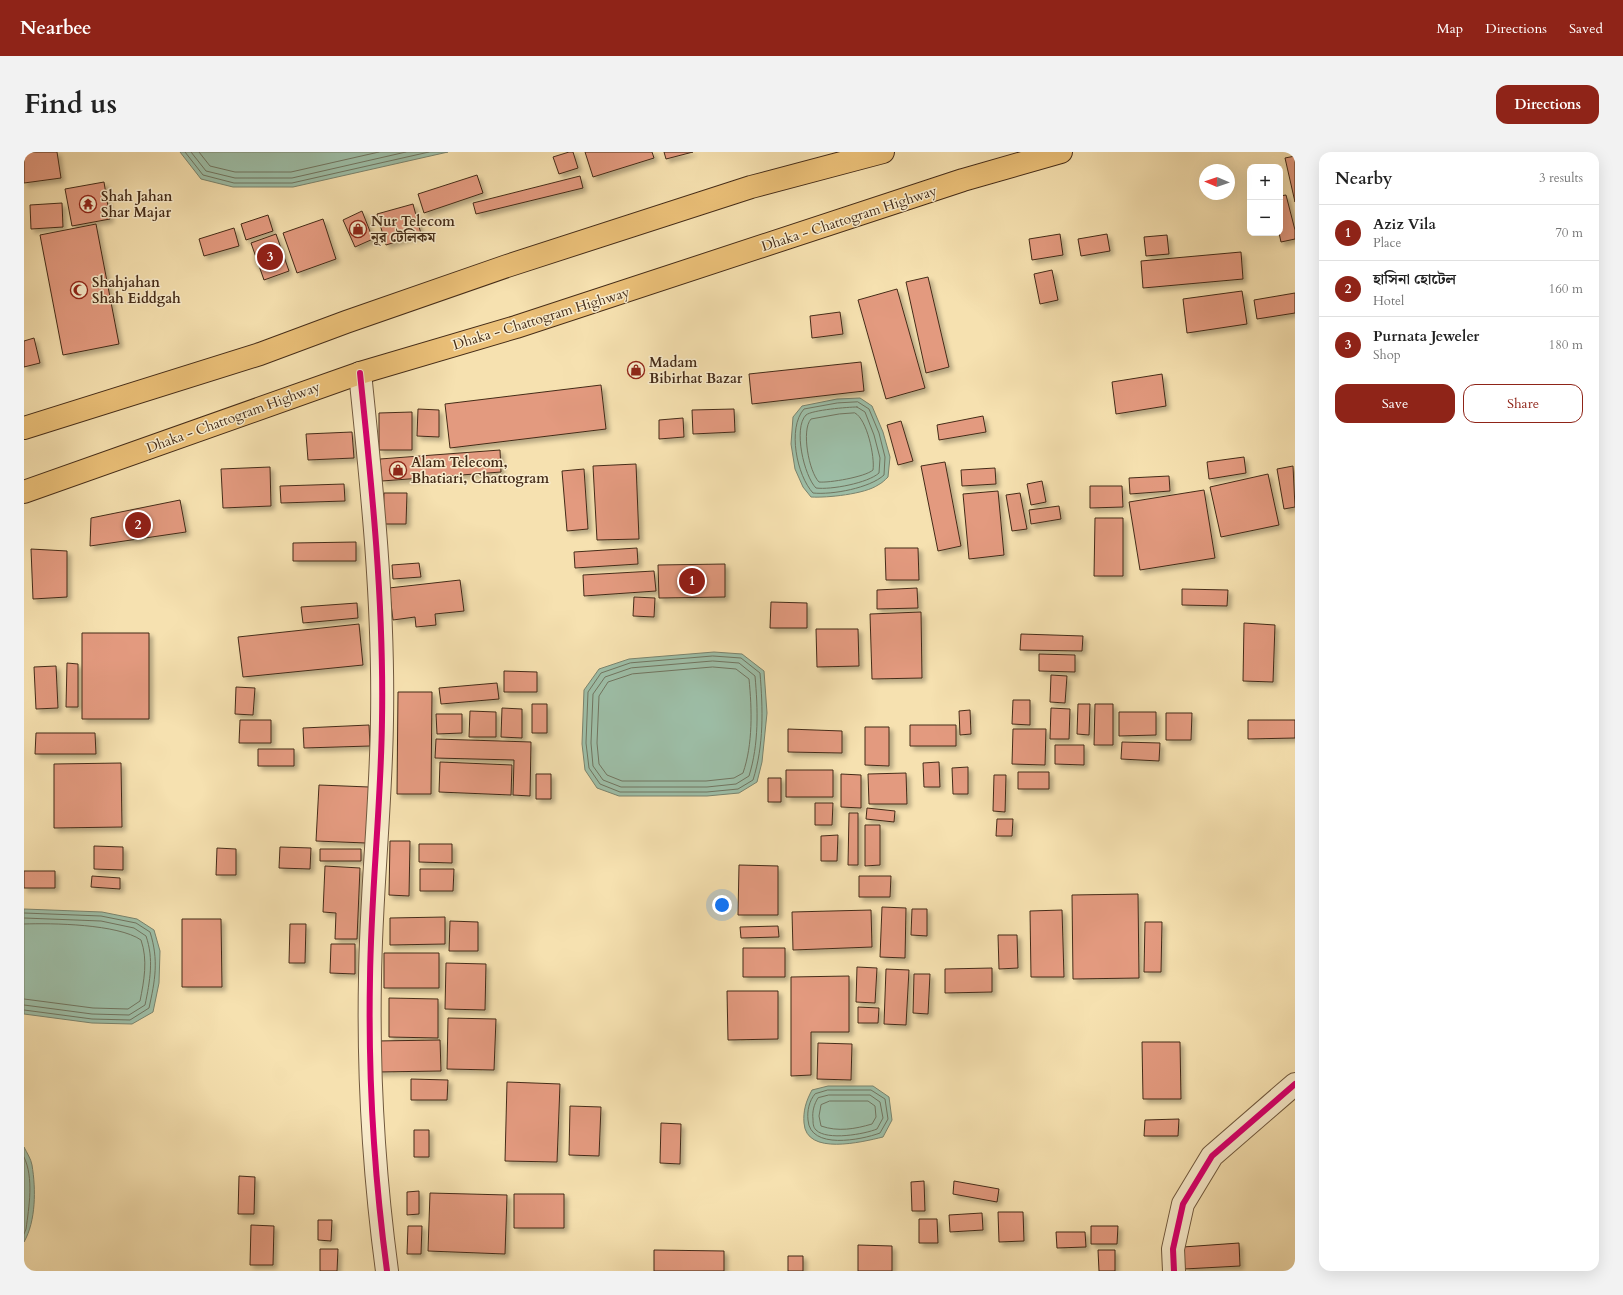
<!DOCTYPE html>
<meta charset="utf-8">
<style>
body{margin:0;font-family:Cardo,"Noto Serif Bengali",serif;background:#f2f2f2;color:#222}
.controls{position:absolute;right:12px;top:12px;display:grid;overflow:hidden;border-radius:8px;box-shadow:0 4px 16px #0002}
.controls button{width:36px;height:36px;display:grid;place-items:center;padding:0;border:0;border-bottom:1px solid #e0e0e0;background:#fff;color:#222;font:20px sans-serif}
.compass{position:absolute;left:1175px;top:12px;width:36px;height:36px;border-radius:50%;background:#fff;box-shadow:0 4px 16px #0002;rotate:272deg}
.you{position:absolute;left:698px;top:753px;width:14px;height:14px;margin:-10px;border:3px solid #fff;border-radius:50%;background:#1a73e8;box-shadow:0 0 0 6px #1a73e833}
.badge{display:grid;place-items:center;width:26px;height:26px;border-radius:50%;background:#8f2418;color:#fff;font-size:13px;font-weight:700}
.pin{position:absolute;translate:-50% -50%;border:2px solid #fff;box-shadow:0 1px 4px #0006}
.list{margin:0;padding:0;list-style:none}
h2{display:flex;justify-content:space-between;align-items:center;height:52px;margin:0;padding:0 16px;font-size:17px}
h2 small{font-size:13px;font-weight:400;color:#767676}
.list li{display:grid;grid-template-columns:26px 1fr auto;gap:12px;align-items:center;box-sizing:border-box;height:56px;padding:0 16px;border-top:1px solid #e0e0e0}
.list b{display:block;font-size:15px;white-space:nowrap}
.list p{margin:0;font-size:13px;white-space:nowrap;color:#767676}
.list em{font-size:13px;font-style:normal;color:#767676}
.actions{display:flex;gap:8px;padding:12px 16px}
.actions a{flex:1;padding:9px 0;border:1px solid #8f2418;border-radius:12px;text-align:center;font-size:14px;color:#8f2418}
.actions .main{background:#8f2418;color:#fff}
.map{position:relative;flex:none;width:1271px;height:1119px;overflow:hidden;border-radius:12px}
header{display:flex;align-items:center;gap:24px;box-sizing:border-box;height:56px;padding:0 20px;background:#8f2418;color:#fff}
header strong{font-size:19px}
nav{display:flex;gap:22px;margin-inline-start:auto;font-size:14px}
.intro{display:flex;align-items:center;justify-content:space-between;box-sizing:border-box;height:96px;padding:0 24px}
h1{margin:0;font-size:28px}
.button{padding:10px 18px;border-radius:12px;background:#8f2418;color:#fff;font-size:14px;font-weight:700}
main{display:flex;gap:24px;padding:0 24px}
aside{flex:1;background:#fff;border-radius:12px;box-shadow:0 4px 16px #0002}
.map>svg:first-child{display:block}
.water{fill:#9dbea7;stroke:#7a846e}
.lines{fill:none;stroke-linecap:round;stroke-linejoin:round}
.shore{stroke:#717560;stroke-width:1}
.building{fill:#e39a7f;stroke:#452c18;filter:url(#shadow)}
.street-casing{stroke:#71593e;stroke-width:24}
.highway-casing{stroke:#452c18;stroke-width:24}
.street{stroke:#f9eccc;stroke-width:22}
.highway{stroke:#ebc078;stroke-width:22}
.cycleway-casing{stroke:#f9eccc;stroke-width:8}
.cycleway{stroke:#d6006c;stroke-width:6}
.labels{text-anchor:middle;stroke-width:3;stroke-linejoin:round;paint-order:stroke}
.poi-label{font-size:14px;font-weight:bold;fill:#452c18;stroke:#f9eccc;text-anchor:start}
.street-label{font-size:14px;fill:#452c18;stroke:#f9eccc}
</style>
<header>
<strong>Nearbee</strong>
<nav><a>Map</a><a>Directions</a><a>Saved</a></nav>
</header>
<div class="intro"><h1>Find us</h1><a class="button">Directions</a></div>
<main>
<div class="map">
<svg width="1271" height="1119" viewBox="0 0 1271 1119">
<defs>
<filter id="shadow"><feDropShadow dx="3.5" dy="3.5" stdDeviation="2" flood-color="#0004"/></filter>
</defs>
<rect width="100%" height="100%" fill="#f6e1b0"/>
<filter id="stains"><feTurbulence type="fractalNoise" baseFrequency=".005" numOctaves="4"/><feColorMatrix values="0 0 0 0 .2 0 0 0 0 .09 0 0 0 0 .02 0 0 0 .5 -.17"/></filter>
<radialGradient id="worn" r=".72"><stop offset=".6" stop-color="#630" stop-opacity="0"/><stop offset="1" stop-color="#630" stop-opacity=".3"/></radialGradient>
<path class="water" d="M 156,0 L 424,0 L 269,35 L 209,35 L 177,27 Z
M 836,246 L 848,254 L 859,280 L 866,305 L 864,325 C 861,328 858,331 854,333 C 841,342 803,346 787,345 L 779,335 L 771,317 L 767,292 L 769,265 L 778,254 L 813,247 Z
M 690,500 L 718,502 L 740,519 L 743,561 L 738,610 L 733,630 L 715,641 L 683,644 L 595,644 L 573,636 L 561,618 L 558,592 L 560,538 L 575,517 L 605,507 Z
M 0,757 L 78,760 L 113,767 L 130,778 L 136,799 L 135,831 L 129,860 L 108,872 L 68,871 L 0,862 Z
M 804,934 L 849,934 L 865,945 L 868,968 L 859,985 C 838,990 782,1004 780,971 C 779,959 782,949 788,938 Z
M 0,995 C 3,1001 7,1007 8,1013 C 12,1037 12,1069 0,1090 Z"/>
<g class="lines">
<path class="shore" d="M 161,0 L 179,23 L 210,31 L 268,31 L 405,0
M 167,0 L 182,19 L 211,26 L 268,26 L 382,0
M 175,0 L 186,14 L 211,20 L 267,20 L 355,0
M 834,250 L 845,257 L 855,281 L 861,305 L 860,323 C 846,336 808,343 789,341 C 773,324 763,276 780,257 L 813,251 Z
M 833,255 L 841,260 L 850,283 L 856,306 L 855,321 C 844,331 807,338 792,336 C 780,324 769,276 782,263 C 788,258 824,255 833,255 Z
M 831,261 C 843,267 851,305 849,318 C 841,325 805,331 795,330 C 785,320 777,278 787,267 L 815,262 Z
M 689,504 L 717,506 L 736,521 C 739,557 740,593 729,628 L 714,637 L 683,640 L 596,640 L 576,632 L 565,616 L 562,591 L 564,540 L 577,521 L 606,511 Z
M 689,509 L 715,511 L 731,524 C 734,557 735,592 725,624 L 712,632 L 683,635 L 597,635 L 579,628 L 569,614 L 567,591 L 569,542 L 581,525 L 607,516 Z
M 689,515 L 712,517 L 725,527 C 728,557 729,592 719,621 L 710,626 L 682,629 L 598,629 L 583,623 L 575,612 L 573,591 L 575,544 L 584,530 L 608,522 Z
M 0,761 L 77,764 L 112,771 L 126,780 C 135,808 131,829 125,856 L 106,868 L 68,867 L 0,858
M 0,766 L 77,769 L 110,776 L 122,784 C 130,807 126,829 121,853 L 105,863 L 68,862 L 0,853
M 0,772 C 28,771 94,772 117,788 C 124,808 120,829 116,849 L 104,857 L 69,856 L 0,847
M 804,938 L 847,938 L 861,947 L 864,967 L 856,981 C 837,988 786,998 784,968 C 783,959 785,949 791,942 Z
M 805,943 L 846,943 L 856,950 L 859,966 L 853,977 C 841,982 803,989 792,978 C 789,975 789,971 789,967 C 788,960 790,952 794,946 Z
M 806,949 L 844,949 L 851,954 L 852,965 L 848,972 C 831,977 814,980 797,974 L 795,964 L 797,953 Z
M 0,1005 C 10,1026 5,1055 2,1077 L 0,1082"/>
</g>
<path class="building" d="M 0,0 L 33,0 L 37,26 L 0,31 Z
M 545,0 L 549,0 L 554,16 L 535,22 L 529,5 Z
M 561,0 L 628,0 L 630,6 L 569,25 Z
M 640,0 L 669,0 L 642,7 Z
M 1271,4 L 1271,50 L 1261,6 Z
M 453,23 L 459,41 L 400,61 L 394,42 Z
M 556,24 L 559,36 L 452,62 L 449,51 Z
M 80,30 L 86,67 L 48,74 L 41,37 Z
M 1262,43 L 1271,78 L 1271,87 L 1257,90 L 1255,81 L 1256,44 Z
M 38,51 L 39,75 L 7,77 L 6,53 Z
M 389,52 L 397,82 L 362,93 L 353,62 Z
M 338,59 L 349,87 L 331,95 L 319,68 Z
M 244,63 L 249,79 L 222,88 L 217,72 Z
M 299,67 L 312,107 L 273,121 L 259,81 Z
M 72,72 L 95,192 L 39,203 L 16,83 Z
M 210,76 L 215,94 L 180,104 L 175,87 Z
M 252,82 L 265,119 L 240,128 L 227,91 Z
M 1036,82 L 1039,103 L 1008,108 L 1005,87 Z
M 1083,82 L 1086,99 L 1057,104 L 1054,87 Z
M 1143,83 L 1145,102 L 1122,104 L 1120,85 Z
M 1217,100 L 1219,127 L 1119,136 L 1117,109 Z
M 1028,118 L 1034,148 L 1016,152 L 1010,122 Z
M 904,125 L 925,215 L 902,221 L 882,130 Z
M 873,137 L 901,236 L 862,247 L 834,148 Z
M 1218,139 L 1223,172 L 1163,181 L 1159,147 Z
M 1271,141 L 1271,161 L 1233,167 L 1230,148 Z
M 816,160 L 819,182 L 788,186 L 786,164 Z
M 10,186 L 16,211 L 0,215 L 0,189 Z
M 837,210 L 840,239 L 728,252 L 725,222 Z
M 1138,222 L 1142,254 L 1092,262 L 1088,230 Z
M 577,233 L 582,277 L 426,296 L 421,252 Z
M 394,257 L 415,258 L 415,285 L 393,284 Z
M 710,257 L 711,280 L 669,282 L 668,258 Z
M 388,260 L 388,298 L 355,298 L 355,261 Z
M 959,264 L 962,280 L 915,288 L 913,273 Z
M 659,266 L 660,285 L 635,287 L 635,268 Z
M 877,269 L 889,309 L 874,313 L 863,273 Z
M 328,280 L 330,306 L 284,308 L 282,282 Z
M 476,298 L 477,320 L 358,329 L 356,307 Z
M 1220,305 L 1222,321 L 1185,327 L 1183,310 Z
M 921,310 L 937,394 L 914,399 L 897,314 Z
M 612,312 L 615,387 L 573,388 L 569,314 Z
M 1269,314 L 1271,355 L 1260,357 L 1253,317 Z
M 246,315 L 247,354 L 199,356 L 197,317 Z
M 971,316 L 972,332 L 938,334 L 937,318 Z
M 560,317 L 564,377 L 543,379 L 538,319 Z
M 1244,322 L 1255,373 L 1197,385 L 1186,335 Z
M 1145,324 L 1146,339 L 1106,342 L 1105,326 Z
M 1018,329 L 1022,350 L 1007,353 L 1003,332 Z
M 320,332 L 321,349 L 257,351 L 256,334 Z
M 1066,334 L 1098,334 L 1099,355 L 1066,356 Z
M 1180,338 L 1191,406 L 1116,418 L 1105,350 Z
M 974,339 L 980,403 L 945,407 L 939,342 Z
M 360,341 L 383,341 L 382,372 L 359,372 Z
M 996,341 L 1003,377 L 988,379 L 982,343 Z
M 156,348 L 162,380 L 66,394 L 67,366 Z
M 1035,354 L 1037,367 L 1007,372 L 1005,358 Z
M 1071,366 L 1099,366 L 1099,424 L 1070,424 Z
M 332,390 L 332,409 L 269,409 L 269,391 Z
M 613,396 L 614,412 L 551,416 L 550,400 Z
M 861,396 L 894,396 L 895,428 L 862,428 Z
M 7,397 L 43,399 L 43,445 L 9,447 Z
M 395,411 L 397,425 L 369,427 L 368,413 Z
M 701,412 L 701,445 L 635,446 L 634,413 Z
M 630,419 L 632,439 L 560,444 L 559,423 Z
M 436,428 L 440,459 L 411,462 L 412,473 L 392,475 L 391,465 L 369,468 L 365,436 Z
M 893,436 L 894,456 L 853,457 L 853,438 Z
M 1158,437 L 1204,438 L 1203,454 L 1158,453 Z
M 610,445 L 631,446 L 630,465 L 609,464 Z
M 747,450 L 783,451 L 783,476 L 746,476 Z
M 333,451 L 334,466 L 279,471 L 277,455 Z
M 897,460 L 898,526 L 848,527 L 846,462 Z
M 1220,471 L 1251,473 L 1249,530 L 1219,529 Z
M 335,472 L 339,513 L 219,525 L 214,485 Z
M 792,477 L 834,477 L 835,514 L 793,515 Z
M 58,481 L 125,481 L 125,567 L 58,567 Z
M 997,482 L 1059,484 L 1058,499 L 996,498 Z
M 1015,502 L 1051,503 L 1051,520 L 1015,519 Z
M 43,511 L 54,512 L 54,555 L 42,555 Z
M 32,514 L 34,556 L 12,557 L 10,515 Z
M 480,519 L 513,520 L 513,540 L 480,540 Z
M 1027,523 L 1043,524 L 1041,551 L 1026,550 Z
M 473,531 L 475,547 L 417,552 L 415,536 Z
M 212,535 L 231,536 L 229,563 L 211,562 Z
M 374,540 L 408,540 L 407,642 L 373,642 Z
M 989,548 L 1006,548 L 1006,573 L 988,572 Z
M 508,552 L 523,552 L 523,581 L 508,581 Z
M 1054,552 L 1066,552 L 1065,583 L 1053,582 Z
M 1071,552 L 1089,552 L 1089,593 L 1070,593 Z
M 478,556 L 498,557 L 498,586 L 477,585 Z
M 1027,556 L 1046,557 L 1045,587 L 1026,587 Z
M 946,558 L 947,582 L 936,583 L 935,559 Z
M 446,559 L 472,560 L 472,585 L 445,585 Z
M 1095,560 L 1132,560 L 1132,583 L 1095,584 Z
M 1142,561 L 1168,561 L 1167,588 L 1142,588 Z
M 412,562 L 438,562 L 438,581 L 413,582 Z
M 216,568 L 247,568 L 247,591 L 215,591 Z
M 1224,568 L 1271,568 L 1271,586 L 1224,587 Z
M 345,573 L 346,594 L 280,596 L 279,576 Z
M 886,573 L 932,573 L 932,594 L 886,594 Z
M 841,575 L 865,575 L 865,614 L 841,613 Z
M 764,577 L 818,579 L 818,601 L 764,600 Z
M 989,577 L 1022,577 L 1021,613 L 988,612 Z
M 12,581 L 71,581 L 72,602 L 11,602 Z
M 412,587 L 507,590 L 506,644 L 489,643 L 490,608 L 411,606 Z
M 1098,590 L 1136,591 L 1135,609 L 1097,607 Z
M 1031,593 L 1060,593 L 1060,613 L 1031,612 Z
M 234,597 L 270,597 L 270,614 L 234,614 Z
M 416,610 L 488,613 L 487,643 L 415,640 Z
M 915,610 L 916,635 L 900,635 L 899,611 Z
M 97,611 L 98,675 L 30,676 L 30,612 Z
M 944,615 L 944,642 L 929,642 L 928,616 Z
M 762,618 L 809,618 L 809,645 L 762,645 Z
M 994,620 L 1025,620 L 1025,637 L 994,637 Z
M 882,621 L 883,652 L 845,652 L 844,622 Z
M 512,622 L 527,622 L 527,647 L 512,647 Z
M 817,622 L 837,623 L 837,656 L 817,655 Z
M 970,623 L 982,623 L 981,660 L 969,659 Z
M 744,626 L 757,626 L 757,650 L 744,650 Z
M 295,633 L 345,635 L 342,691 L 292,689 Z
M 791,651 L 809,651 L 808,673 L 791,673 Z
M 843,656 L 871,659 L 870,670 L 842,667 Z
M 825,661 L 834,661 L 834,713 L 824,713 Z
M 973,667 L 989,667 L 988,684 L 972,684 Z
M 841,673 L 856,673 L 856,713 L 841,714 Z
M 814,683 L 813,709 L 797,709 L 797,684 Z
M 366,689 L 386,689 L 385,744 L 365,743 Z
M 395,692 L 428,692 L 428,711 L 395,710 Z
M 70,694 L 99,695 L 99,718 L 70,717 Z
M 256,695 L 287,696 L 286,717 L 255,716 Z
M 193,696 L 212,697 L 212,723 L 192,723 Z
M 296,697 L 337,697 L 337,709 L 296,709 Z
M 715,713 L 754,714 L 754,763 L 714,763 Z
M 301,714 L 336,716 L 333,787 L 311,787 L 312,761 L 299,760 Z
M 396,717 L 430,717 L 429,739 L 396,739 Z
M 0,719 L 31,719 L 31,736 L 0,736 Z
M 68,724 L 96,726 L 96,737 L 67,735 Z
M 835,724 L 867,724 L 866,745 L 835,745 Z
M 1114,742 L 1115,826 L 1049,827 L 1048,743 Z
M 858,755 L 882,756 L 881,806 L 856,805 Z
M 888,757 L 903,757 L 903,784 L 887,783 Z
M 847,758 L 848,795 L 769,798 L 768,760 Z
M 1038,758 L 1040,825 L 1007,825 L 1006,759 Z
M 421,765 L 421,792 L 366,793 L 366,766 Z
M 158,767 L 197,767 L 198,835 L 158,835 Z
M 426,769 L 454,770 L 454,799 L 425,799 Z
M 1121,770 L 1138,770 L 1137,820 L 1120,820 Z
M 266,772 L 282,772 L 281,811 L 265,811 Z
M 754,774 L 755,785 L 717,786 L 716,775 Z
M 974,783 L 993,783 L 994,816 L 975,817 Z
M 307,792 L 331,792 L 331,822 L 306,821 Z
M 719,796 L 761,796 L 761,825 L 719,825 Z
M 360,801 L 415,801 L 415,836 L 360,836 Z
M 422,811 L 462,812 L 461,858 L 421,857 Z
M 833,815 L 853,816 L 851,851 L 832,850 Z
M 968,816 L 968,840 L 921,841 L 921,817 Z
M 862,817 L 885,818 L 882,873 L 860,872 Z
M 890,822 L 906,822 L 904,862 L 889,861 Z
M 825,824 L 825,880 L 787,880 L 787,923 L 767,924 L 767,825 Z
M 703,839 L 754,839 L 754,887 L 704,888 Z
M 365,846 L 414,847 L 414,886 L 365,885 Z
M 834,855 L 855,856 L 854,871 L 834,871 Z
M 424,866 L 472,867 L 470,918 L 423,917 Z
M 416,888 L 417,919 L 353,920 L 352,889 Z
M 1118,890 L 1156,890 L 1157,947 L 1119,947 Z
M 794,891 L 828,892 L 827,928 L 793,927 Z
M 387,927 L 424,928 L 423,948 L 387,948 Z
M 483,930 L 536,932 L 533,1010 L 481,1009 Z
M 546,954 L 577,955 L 575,1004 L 545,1003 Z
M 1155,967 L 1154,984 L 1120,984 L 1121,968 Z
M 637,971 L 657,972 L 656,1012 L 636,1011 Z
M 390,978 L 405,978 L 405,1005 L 390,1005 Z
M 215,1024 L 231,1025 L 230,1062 L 214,1062 Z
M 900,1029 L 901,1059 L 888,1059 L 887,1030 Z
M 930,1029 L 975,1037 L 973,1050 L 929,1042 Z
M 395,1039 L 395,1062 L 383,1063 L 383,1040 Z
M 406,1041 L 483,1043 L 481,1102 L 404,1099 Z
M 490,1042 L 540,1042 L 540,1076 L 490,1076 Z
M 974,1060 L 999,1060 L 1000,1089 L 975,1090 Z
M 958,1061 L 959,1078 L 926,1080 L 925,1063 Z
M 895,1067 L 913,1067 L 914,1091 L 895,1091 Z
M 294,1068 L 308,1068 L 307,1089 L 294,1088 Z
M 227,1073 L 250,1074 L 249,1113 L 226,1113 Z
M 384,1074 L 398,1074 L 397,1102 L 383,1102 Z
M 1067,1074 L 1094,1074 L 1093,1092 L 1067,1092 Z
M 1032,1080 L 1061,1080 L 1062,1095 L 1033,1096 Z
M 1215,1091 L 1216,1114 L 1160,1117 L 1159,1095 Z
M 834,1093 L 868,1094 L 868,1119 L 834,1119 Z
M 296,1097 L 314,1097 L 313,1119 L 296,1119 Z
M 630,1098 L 700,1099 L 700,1119 L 630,1119 Z
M 1074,1098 L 1091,1098 L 1091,1119 L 1075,1119 Z
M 764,1104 L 779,1104 L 779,1119 L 764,1119 Z"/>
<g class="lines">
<g class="street-casing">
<path id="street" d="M 336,221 C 348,336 360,452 358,568 C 357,654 347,740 346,826 C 344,924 350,1022 363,1119
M 1150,1119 L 1149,1097 L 1159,1052 L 1188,1004 L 1271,932"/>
</g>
<g class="highway-casing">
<path id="highway" d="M 0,276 L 236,202 L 322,170 L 483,114 L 727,35 L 859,0
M 0,340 L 336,221 L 492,175 L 939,28 L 1037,0"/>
</g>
<use href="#street" class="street"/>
<use href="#highway" class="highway"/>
<g class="cycleway-casing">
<path id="cycleway" d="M 336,221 C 348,336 360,452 358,568 C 357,654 347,740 346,826 C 344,924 350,1022 363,1119
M 1150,1119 L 1149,1097 L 1159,1052 L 1188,1004 L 1271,932"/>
</g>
<use href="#cycleway" class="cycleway"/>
</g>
<defs>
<g id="temple-ring" transform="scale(0.9)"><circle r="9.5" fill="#f9eccc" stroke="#8f2418" stroke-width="1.5"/><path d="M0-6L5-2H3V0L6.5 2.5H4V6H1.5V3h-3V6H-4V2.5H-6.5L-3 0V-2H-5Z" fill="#8f2418"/></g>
<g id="shop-ring" transform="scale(0.9)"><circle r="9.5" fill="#f9eccc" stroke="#8f2418" stroke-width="1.5"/><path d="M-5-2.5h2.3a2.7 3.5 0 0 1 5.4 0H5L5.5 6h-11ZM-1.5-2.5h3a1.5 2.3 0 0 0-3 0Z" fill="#8f2418"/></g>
<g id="mosque-ring" transform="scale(0.9)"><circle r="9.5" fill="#f9eccc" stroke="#8f2418" stroke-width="1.5"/><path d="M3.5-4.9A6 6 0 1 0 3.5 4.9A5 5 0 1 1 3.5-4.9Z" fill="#8f2418"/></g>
</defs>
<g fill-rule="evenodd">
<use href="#temple-ring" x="64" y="52"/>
<use href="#shop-ring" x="334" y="77"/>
<use href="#mosque-ring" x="55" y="138"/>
<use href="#shop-ring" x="612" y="218"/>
<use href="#shop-ring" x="374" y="318"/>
</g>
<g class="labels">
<g class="poi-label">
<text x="77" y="49">Shah Jahan<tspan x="77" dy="16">Shar Majar</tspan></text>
<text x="347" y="74">Nur Telecom<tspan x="347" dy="16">নূর টেলিকম</tspan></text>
<text x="68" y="135">Shahjahan<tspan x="68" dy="16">Shah Eiddgah</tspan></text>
<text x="625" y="215">Madam<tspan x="625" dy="16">Bibirhat Bazar</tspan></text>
<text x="387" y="315">Alam Telecom,<tspan x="387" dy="16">Bhatiari, Chattogram</tspan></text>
</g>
<g class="street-label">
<text transform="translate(825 66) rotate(-18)" y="5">Dhaka - Chattogram Highway</text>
<text transform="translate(517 166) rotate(-17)" y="5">Dhaka - Chattogram Highway</text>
<text transform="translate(209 265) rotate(-20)" y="5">Dhaka - Chattogram Highway</text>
</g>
</g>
<rect width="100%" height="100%" filter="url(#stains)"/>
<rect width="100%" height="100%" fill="url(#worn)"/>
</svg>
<div class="controls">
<button>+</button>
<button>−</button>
</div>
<svg class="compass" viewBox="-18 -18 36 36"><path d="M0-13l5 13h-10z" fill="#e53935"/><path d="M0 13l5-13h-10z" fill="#767676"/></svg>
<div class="you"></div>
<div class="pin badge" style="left:668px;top:429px">1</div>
<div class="pin badge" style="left:114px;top:373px">2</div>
<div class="pin badge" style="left:246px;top:105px">3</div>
</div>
<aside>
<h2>Nearby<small>3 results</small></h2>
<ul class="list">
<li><span class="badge">1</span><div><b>Aziz Vila</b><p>Place</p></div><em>70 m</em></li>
<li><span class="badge">2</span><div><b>হাসিনা হোটেল</b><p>Hotel</p></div><em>160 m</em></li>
<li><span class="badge">3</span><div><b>Purnata Jeweler</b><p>Shop</p></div><em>180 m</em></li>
</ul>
<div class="actions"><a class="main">Save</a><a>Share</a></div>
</aside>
</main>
